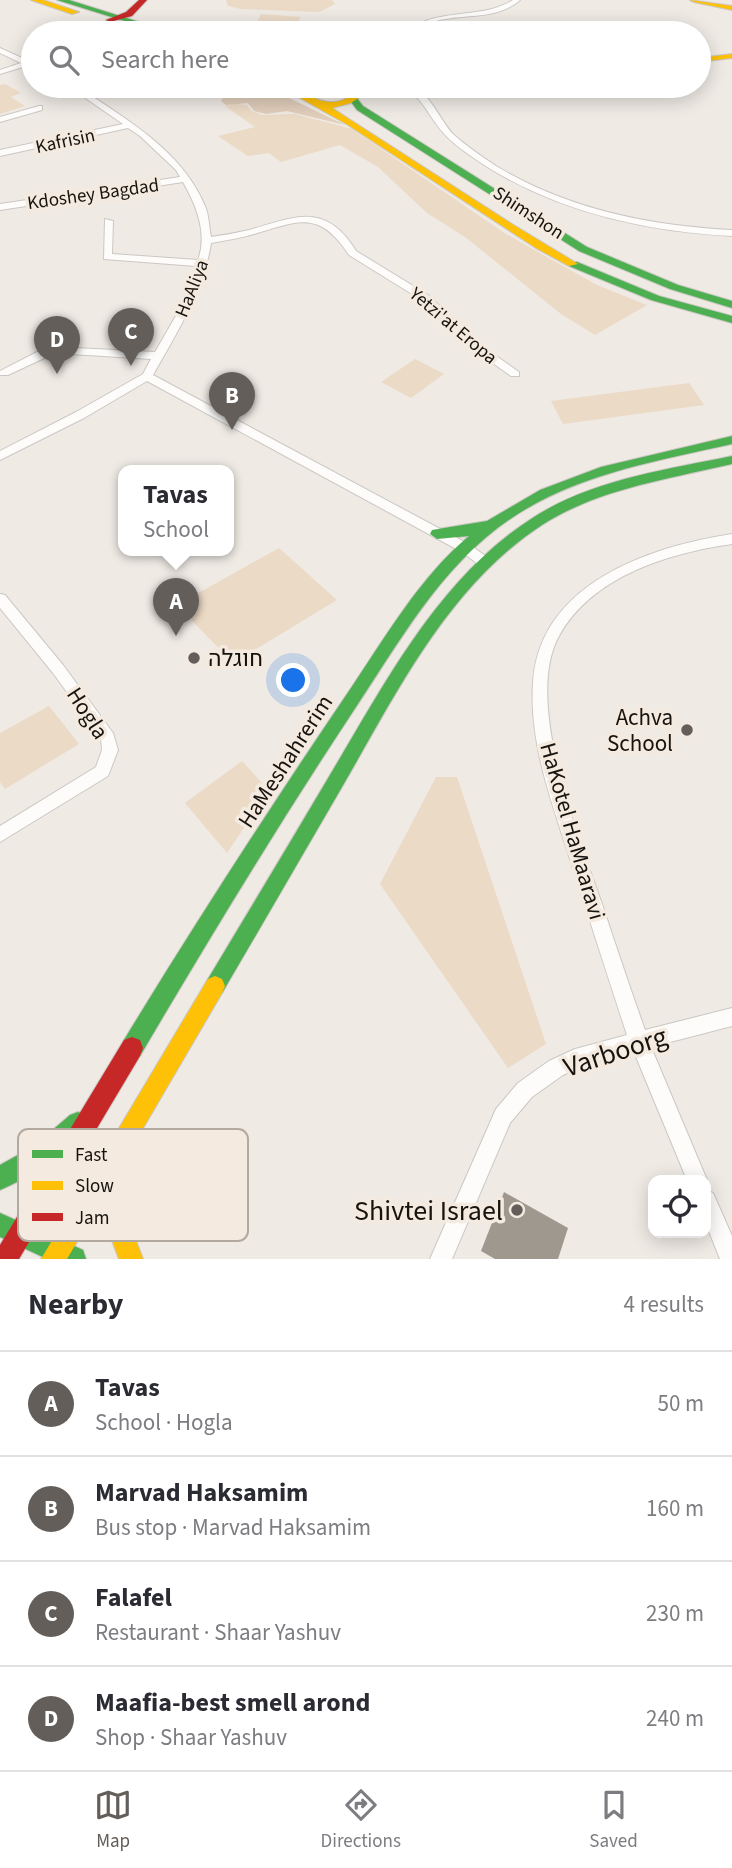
<!DOCTYPE html>
<meta charset="utf-8">
<style>
body{margin:0;font-family:"Source Sans 3",Heebo,sans-serif;background:#f7f7f7;color:#2b2b33}
.controls{position:absolute;right:21px;bottom:21px;display:grid;overflow:hidden;border-radius:14px;box-shadow:0 4px 18px #0003}
.controls button{width:63px;height:63px;display:grid;place-items:center;padding:0;border:0;border-bottom:2px solid #e1e1e2;background:#fff;color:#2b2b33;font:35px sans-serif}
.you{position:absolute;left:294px;top:681px;width:24px;height:24px;margin:-18px;border:5px solid #fff;border-radius:50%;background:#1a73e8;box-shadow:0 0 0 10px #1a73e833}
.badge{display:grid;place-items:center;width:46px;height:46px;border-radius:50%;background:#635e5a;color:#fff;font-size:23px;font-weight:700}
.pin{position:absolute;translate:-50% -58px;filter:drop-shadow(0 2px 4px #0008)}
.pin::after{content:'';position:absolute;top:37px;width:24px;height:21px;background:inherit;clip-path:polygon(0 0,100% 0,50% 100%)}
.popup{position:absolute;left:118px;top:465px;width:116px;height:91px;box-sizing:border-box;display:grid;place-content:center;border-radius:14px;background:#fff;filter:drop-shadow(0 2px 5px #0005);font-size:23px;white-space:nowrap;color:#7c7c81}
.popup b{font-size:26px;color:#2b2b33}
.popup::after{content:'';position:absolute;left:50%;top:100%;margin-left:-14px;border:14px solid transparent;border-top-color:#fff}
.list{margin:0;padding:0;list-style:none}
h2{display:flex;justify-content:space-between;align-items:center;height:91px;margin:0;padding:0 28px;font-size:30px}
h2 small{font-size:23px;font-weight:400;color:#7c7c81}
.list li{display:grid;grid-template-columns:46px 1fr auto;gap:21px;align-items:center;box-sizing:border-box;height:105px;padding:0 28px;border-top:2px solid #e1e1e2}
.list b{display:block;font-size:26px;white-space:nowrap}
.list p{margin:0;font-size:23px;white-space:nowrap;color:#7c7c81}
.list em{font-size:23px;font-style:normal;color:#7c7c81}
.icon{flex:none;width:38px;height:38px;fill:none;stroke:currentColor;stroke-width:2;stroke-linecap:round;stroke-linejoin:round}
.map{position:relative;flex:none;width:732px;height:1259px;overflow:hidden}
.search{position:absolute;background:#fff;box-shadow:0 4px 18px #0003;left:21px;right:21px;top:21px;height:77px;display:flex;align-items:center;gap:18px;box-sizing:border-box;padding:0 24px;border-radius:38px;color:#7c7c81;font-size:26px}
.sheet{height:511px;background:#fff}
nav{display:flex;justify-content:space-around;align-items:center;box-sizing:border-box;height:98px;border-top:2px solid #e1e1e2;background:#fff;font-size:19px;color:#7c7c81}
nav a{display:grid;justify-items:center;gap:4px}
nav .on{color:#635e5a}
.map>svg:first-child{display:block}
.green{fill:#ebdac6}
.forest{fill:#e1cebb}
.building{fill:#9e988f}
.lines{fill:none;stroke-linecap:round;stroke-linejoin:round}
.street-casing{stroke:#cbc7c3;stroke-width:2}
.fast-casing{stroke:#cbc7c3;stroke-width:2}
.slow-casing{stroke:#cbc7c3;stroke-width:2}
.jam-casing{stroke:#cbc7c3;stroke-width:2}
.street{fill:#fdfcfb;fill-rule:evenodd}
.fast{fill:#4caf50;fill-rule:evenodd}
.slow{fill:#ffc107;fill-rule:evenodd}
.jam{fill:#c62828;fill-rule:evenodd}
.poi-dot{fill:#635e5a;stroke:#f4eadf;stroke-width:2.5}
.labels{text-anchor:middle;stroke-width:7;stroke-linejoin:round;paint-order:stroke}
.far-street-label{font-size:19px;fill:#17130f;stroke:#f4eadf}
.poi-label{font-size:23px;fill:#17130f;stroke:#f4eadf;text-anchor:start}
.street-label{font-size:23px;fill:#17130f;stroke:#f4eadf}
.near-street-label{font-size:28px;fill:#17130f;stroke:#f4eadf}
.near-poi-label{font-size:28px;fill:#17130f;stroke:#f4eadf;text-anchor:end}
.key{fill:#f4eadf;stroke:#b2aaa1;stroke-width:2}
.key-label{font-size:19px;fill:#17130f}
</style>
<div class="map">
<svg width="732" height="1259" viewBox="0 0 732 1259">
<rect width="100%" height="100%" fill="#efeae4"/>
<path class="green" d="M 226,0 L 332,0 L 335,4 L 319,12 L 241,9 L 228,6 Z
M 261,14 L 301,17 L 292,30 C 267,35 242,36 219,25 L 255,27 Z
M 5,84 L 21,93 L 11,97 L 25,106 L 0,114 L 0,85 Z
M 235,104 L 247,105 L 251,111 L 262,115 L 295,114 L 352,129 L 506,234 L 597,285 L 647,305 L 595,335 L 561,314 L 465,237 L 427,213 L 378,167 L 340,145 L 281,162 L 269,153 L 248,156 L 218,136 L 255,127 L 225,106 Z
M 415,359 L 444,374 L 411,398 L 381,382 Z
M 689,383 L 704,405 L 563,424 L 551,401 Z
M 279,548 L 337,600 L 233,663 L 177,605 Z
M 49,706 L 79,744 L 5,789 L 0,782 L 0,733 Z
M 242,761 L 262,783 L 260,804 L 227,853 L 185,803 Z
M 436,777 L 457,777 L 546,1044 L 508,1068 L 380,884 Z"/>
<path class="forest" d="M 230,86 L 264,86 L 345,125 L 287,111 L 266,114 L 254,111 L 248,103 L 226,105 L 221,101 Z"/>
<path class="building" d="M 504,1192 L 568,1228 L 558,1259 L 495,1259 L 481,1251 Z"/>
<g class="lines">
<g class="street-casing">
<path id="street" d="M 513,0 L 520,0 C 496,21 465,13 436,21 C 425,24 417,34 406,33 C 436,6 480,21 513,0 Z
M 0,48 L 33,63 L 33,68 L 26,66 L 0,74 L 0,70 L 21,63 L 0,53 Z
M 68,86 L 77,86 C 125,119 181,149 205,206 C 209,215 209,227 211,237 C 224,235 237,233 249,230 C 295,217 325,201 356,251 L 428,295 L 485,348 L 519,372 L 519,376 L 511,376 L 477,352 L 420,299 L 349,255 C 319,209 298,221 254,234 C 241,238 226,240 211,243 C 204,290 175,336 153,375 L 470,545 L 491,560 L 493,563 L 491,566 L 481,566 L 460,551 L 147,381 L 84,418 L 0,460 L 0,451 L 76,412 L 143,374 L 151,359 L 55,353 L 8,375 L 0,375 L 0,371 L 43,349 L 55,347 L 155,352 L 177,314 L 196,266 L 104,259 L 105,219 L 113,221 L 112,254 L 198,260 C 208,233 196,205 183,182 L 0,210 L 0,204 L 180,177 L 176,170 L 140,136 L 128,128 L 0,156 L 0,150 L 123,124 Z
M 406,86 C 428,86 439,120 453,134 C 466,146 481,156 496,166 C 567,209 650,226 732,230 L 732,236 C 637,231 541,208 464,151 C 454,144 444,135 437,125 C 427,112 421,97 406,89 Z
M 39,106 L 42,106 L 42,110 L 0,122 L 0,117 Z
M 732,534 L 732,544 C 669,553 592,576 559,636 C 523,701 579,838 602,904 C 616,946 630,988 645,1030 L 732,1008 L 732,1026 L 651,1047 L 707,1180 L 706,1184 L 706,1180 L 687,1180 L 634,1052 L 584,1065 L 563,1075 L 532,1097 L 510,1123 L 452,1259 L 430,1259 L 496,1109 L 518,1083 L 549,1061 L 575,1049 L 627,1035 C 607,975 588,914 568,853 C 551,800 529,741 533,683 C 539,584 648,547 732,534 Z
M 0,594 L 5,595 L 63,665 L 113,733 L 118,750 L 108,776 L 0,842 L 0,826 L 96,767 L 102,750 L 101,739 L 53,673 L 0,608 Z
M 706,1190 L 713,1193 L 732,1236 L 732,1259 L 720,1259 L 706,1224 Z"/>
</g>
<g class="fast-casing">
<path id="fast" d="M 57,0 L 69,0 L 174,33 L 163,33 Z
M 399,86 L 436,86 C 428,91 407,91 399,86 Z
M 350,97 L 356,97 L 363,106 L 587,247 L 678,285 L 732,301 L 732,308 L 670,289 L 579,251 L 357,110 L 349,99 Z
M 569,262 L 577,262 L 659,296 L 732,316 L 732,323 L 651,300 L 569,266 Z
M 732,436 L 732,444 C 661,460 584,473 521,512 C 444,559 401,640 352,713 C 278,825 208,940 140,1056 L 132,1059 L 124,1056 L 121,1048 L 124,1040 C 196,922 271,806 349,691 C 385,638 419,578 469,536 L 437,539 L 430,534 L 432,530 L 487,521 L 540,490 L 601,467 Z
M 732,456 L 732,464 C 668,479 598,489 542,525 C 448,586 396,694 342,787 C 302,856 262,925 222,993 L 215,996 L 208,993 L 205,986 L 208,979 C 249,911 290,843 330,775 C 385,683 439,578 531,519 C 590,480 664,470 732,456 Z
M 78,1112 L 86,1115 L 89,1123 C 78,1149 26,1179 0,1190 L 0,1165 L 34,1146 L 70,1115 Z
M 0,1213 L 83,1250 L 86,1259 L 47,1259 L 0,1237 Z"/>
</g>
<g class="slow-casing">
<path id="slow" d="M 31,0 L 43,0 L 79,12 L 72,14 Z
M 690,0 L 732,6 L 732,10 L 694,2 Z
M 732,54 L 732,58 L 699,62 L 699,58 Z
M 279,86 C 298,85 312,102 331,102 C 349,103 357,86 377,86 L 351,103 L 332,108 L 512,224 L 578,264 L 569,266 L 536,248 L 348,125 Z
M 215,976 L 222,979 L 225,986 L 222,993 L 125,1159 L 125,1212 L 143,1259 L 119,1259 L 101,1212 L 102,1199 L 67,1259 L 41,1259 L 208,979 Z"/>
</g>
<g class="jam-casing">
<path id="jam" d="M 139,0 L 147,0 L 132,16 L 110,22 L 106,20 L 126,12 Z
M 132,1037 L 140,1040 L 143,1048 L 140,1056 L 19,1259 L 0,1259 L 0,1245 L 124,1040 Z"/>
</g>
<use href="#street" class="street"/>
<use href="#fast" class="fast"/>
<use href="#slow" class="slow"/>
<use href="#jam" class="jam"/>
</g>
<g class="poi-dot">
<circle cx="194" cy="658" r="7"/>
<circle cx="687" cy="730" r="7"/>
<circle cx="517" cy="1210" r="7"/>
</g>
<g class="labels">
<g class="far-street-label">
<text transform="translate(65 140) rotate(-12)" y="7">Kafrisin</text>
<text transform="translate(93 193) rotate(-8)" y="7">Kdoshey Bagdad</text>
<text transform="translate(529 212) rotate(33)" y="7">Shimshon</text>
<text transform="translate(191 288) rotate(-68)" y="7">HaAliya</text>
<text transform="translate(454 325) rotate(40)" y="7">Yetzi'at Eropa</text>
</g>
<g class="poi-label">
<text x="208" y="666">חוגלה</text>
<text x="673" y="725" text-anchor="end">Achva<tspan x="673" dy="26">School</tspan></text>
</g>
<g class="street-label">
<text transform="translate(88 713) rotate(57)" y="8">Hogla</text>
<text transform="translate(285 761) rotate(-57)" y="8">HaMeshahrerim</text>
<text transform="translate(573 831) rotate(74)" y="8">HaKotel HaMaaravi</text>
</g>
<g class="near-street-label">
<text transform="translate(615 1051) rotate(-18)" y="10">Varboorg</text>
</g>
<g class="near-poi-label">
<text x="503" y="1220">Shivtei Israel</text>
</g>
</g>
<rect x="18" y="1129" width="230" height="112" rx="10" class="key"/>
<rect x="32" y="1150" width="31" height="8" fill="#4caf50"/>
<rect x="32" y="1181" width="31" height="9" fill="#ffc107"/>
<rect x="32" y="1213" width="31" height="8" fill="#c62828"/>
<g class="key-label">
<text x="75" y="1161">Fast</text>
<text x="75" y="1192">Slow</text>
<text x="75" y="1224">Jam</text>
</g>
</svg>
<div class="controls">
<button><svg class="icon" aria-label="locate" viewBox="0 0 24 24"><circle cx="12" cy="12" r="6"/><path d="M12 2v4M12 18v4M2 12h4M18 12h4"/></svg></button>
</div>
<div class="you"></div>
<div class="pin badge" style="left:176px;top:636px">A</div>
<div class="popup"><b>Tavas</b>School</div>
<div class="pin badge" style="left:232px;top:430px">B</div>
<div class="pin badge" style="left:131px;top:366px">C</div>
<div class="pin badge" style="left:57px;top:374px">D</div>
<div class="search"><svg class="icon" aria-label="search" viewBox="0 0 24 24"><circle cx="10" cy="10" r="6"/><path d="M15 15l6 6"/></svg>Search here</div>
</div>
<section class="sheet">
<h2>Nearby<small>4 results</small></h2>
<ul class="list">
<li><span class="badge">A</span><div><b>Tavas</b><p>School · Hogla</p></div><em>50 m</em></li>
<li><span class="badge">B</span><div><b>Marvad Haksamim</b><p>Bus stop · Marvad Haksamim</p></div><em>160 m</em></li>
<li><span class="badge">C</span><div><b>Falafel</b><p>Restaurant · Shaar Yashuv</p></div><em>230 m</em></li>
<li><span class="badge">D</span><div><b>Maafia-best smell arond</b><p>Shop · Shaar Yashuv</p></div><em>240 m</em></li>
</ul>
</section>
<nav>
<a class="on"><svg class="icon" aria-label="map" viewBox="0 0 24 24"><path d="M3 6l6-2 6 2 6-2v14l-6 2-6-2-6 2zM9 4v14M15 6v14"/></svg>Map</a>
<a><svg class="icon" aria-label="directions" viewBox="0 0 24 24"><path d="M12 3l9 9-9 9-9-9zM9 14v-3h6M13 9l2 2-2 2"/></svg>Directions</a>
<a><svg class="icon" aria-label="saved" viewBox="0 0 24 24"><path d="M7 4h10v16l-5-4-5 4z"/></svg>Saved</a>
</nav>
